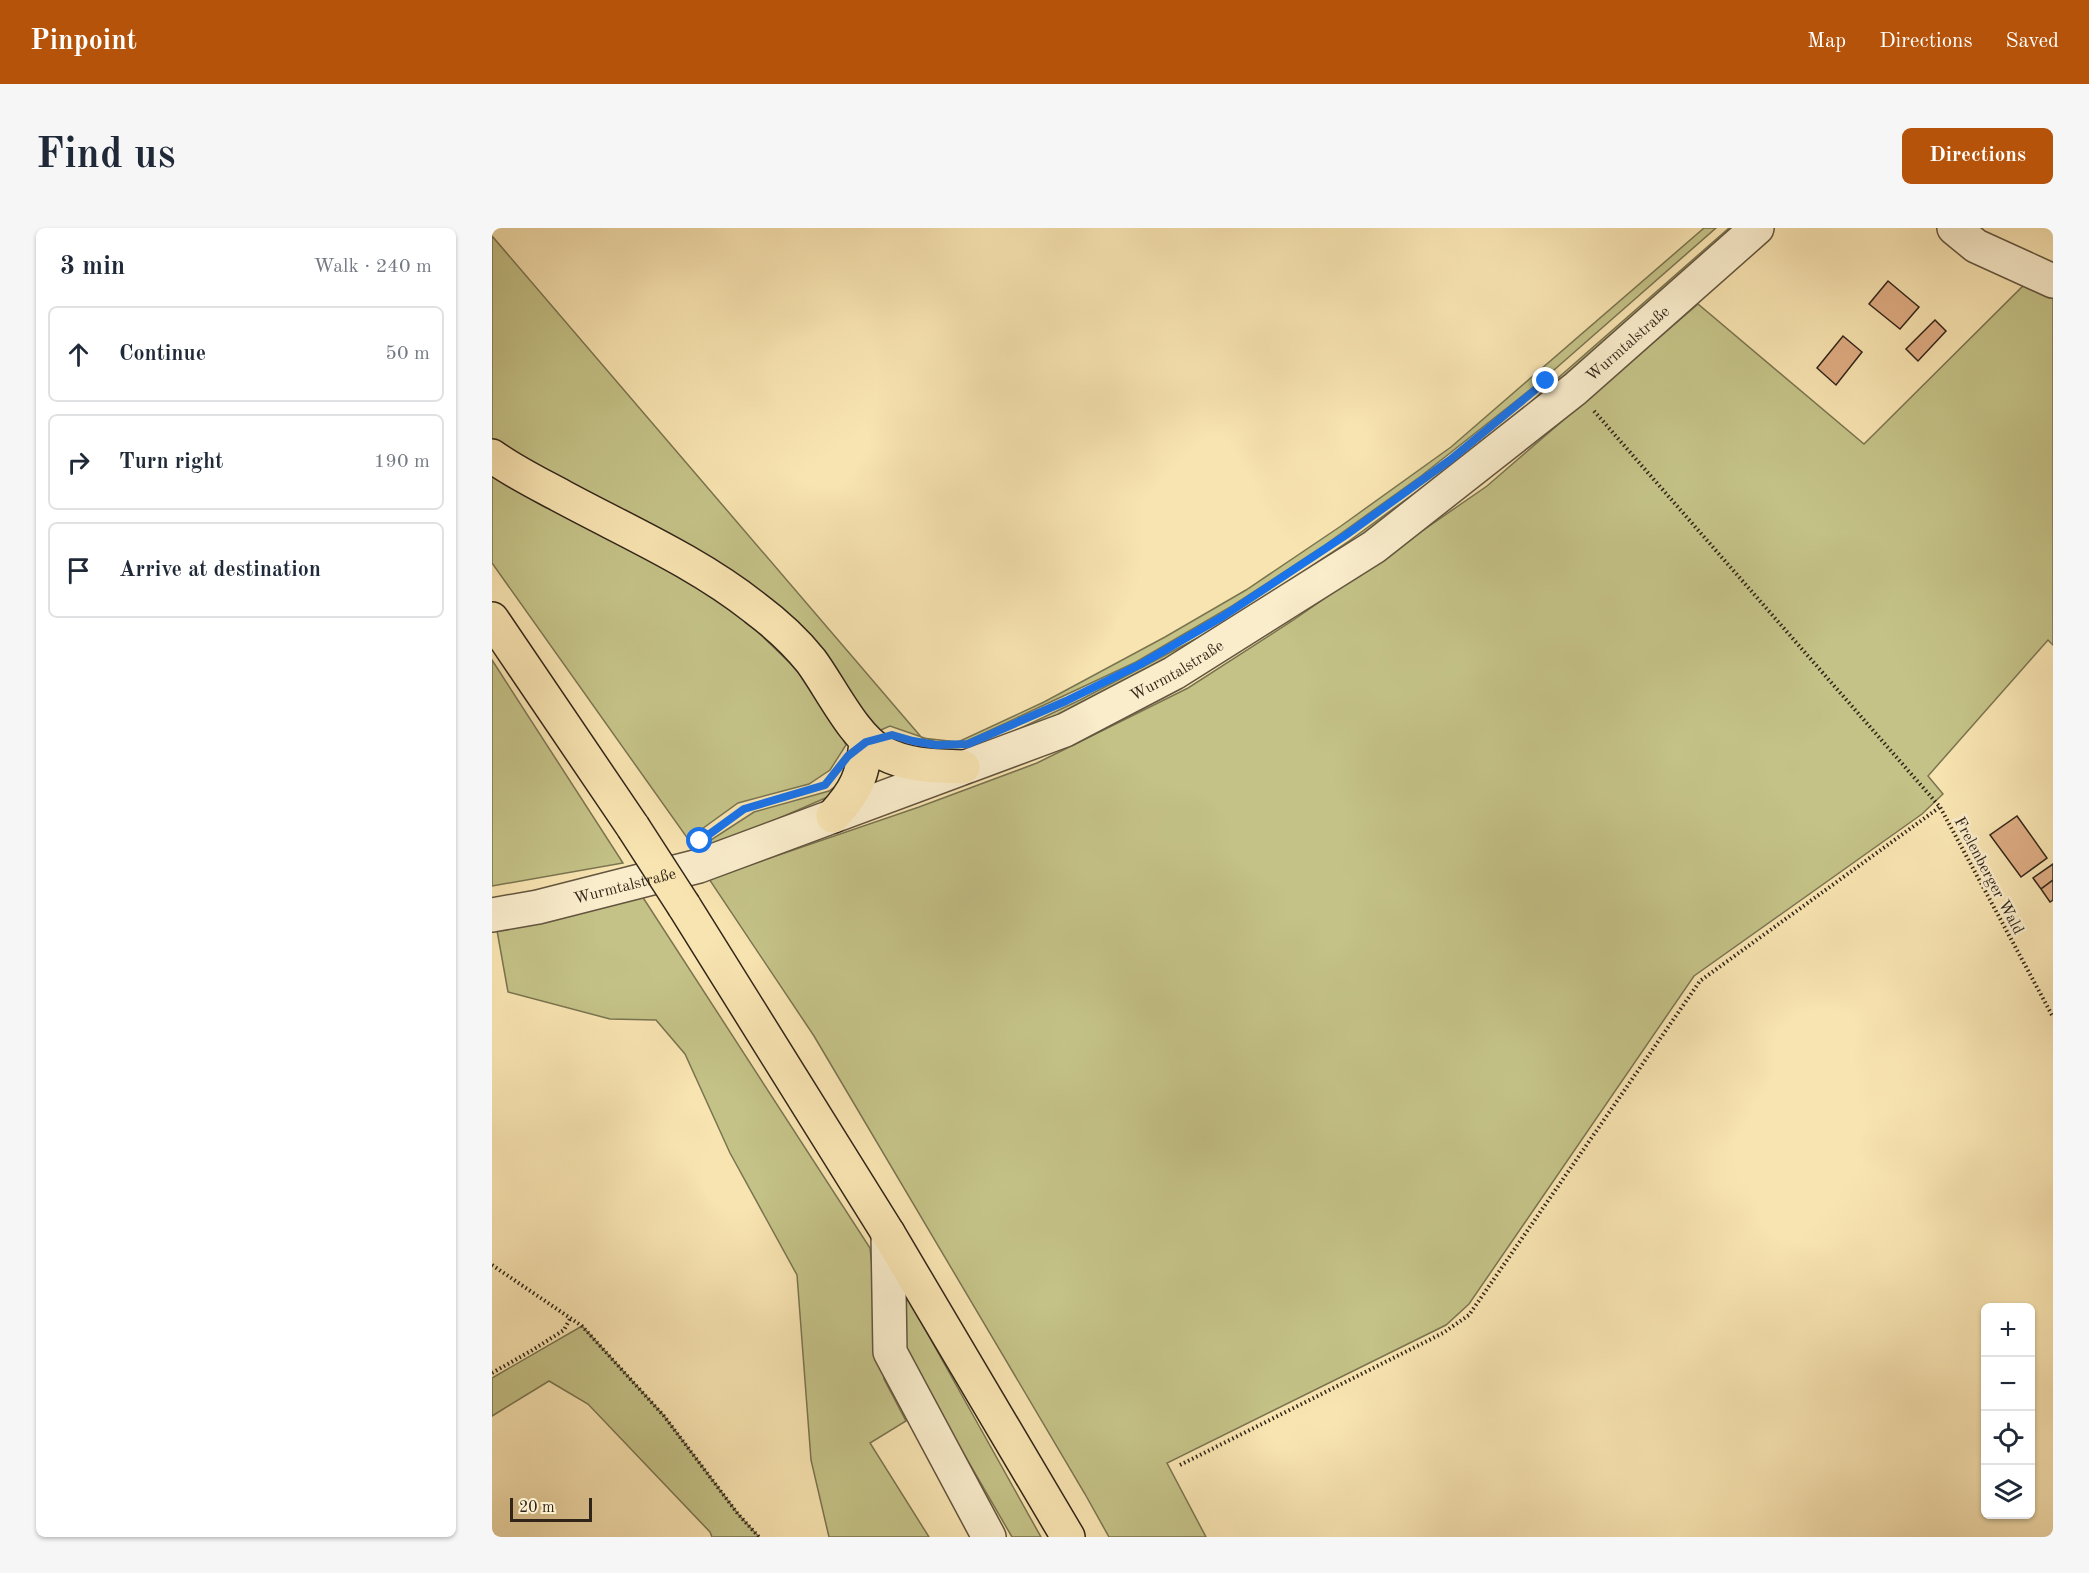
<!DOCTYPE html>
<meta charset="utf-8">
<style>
body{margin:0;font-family:"Old Standard TT",serif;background:#f6f6f7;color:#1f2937}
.controls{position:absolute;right:18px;bottom:18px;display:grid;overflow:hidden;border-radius:9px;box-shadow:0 2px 4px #0004}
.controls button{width:54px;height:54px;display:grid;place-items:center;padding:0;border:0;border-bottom:2px solid #e0e1e3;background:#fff;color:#1f2937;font:30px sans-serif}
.scale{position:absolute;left:18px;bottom:15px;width:82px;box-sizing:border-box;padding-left:6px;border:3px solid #312519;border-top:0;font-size:16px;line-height:21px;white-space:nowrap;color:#312519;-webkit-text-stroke:4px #faedcc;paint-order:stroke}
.stop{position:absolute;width:18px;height:18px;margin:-14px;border:4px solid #1a73e8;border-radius:50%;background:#fff}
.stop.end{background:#1a73e8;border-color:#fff;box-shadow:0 2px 6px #0008}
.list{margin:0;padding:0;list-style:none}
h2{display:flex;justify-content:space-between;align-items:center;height:78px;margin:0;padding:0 24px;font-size:26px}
h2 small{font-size:20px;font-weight:400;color:#747a83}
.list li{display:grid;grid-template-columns:39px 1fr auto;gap:18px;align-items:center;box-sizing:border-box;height:96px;margin:0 12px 12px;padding:0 12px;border:2px solid #e0e1e3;border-radius:9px}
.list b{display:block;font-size:22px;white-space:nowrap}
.list em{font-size:20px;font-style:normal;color:#747a83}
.icon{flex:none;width:33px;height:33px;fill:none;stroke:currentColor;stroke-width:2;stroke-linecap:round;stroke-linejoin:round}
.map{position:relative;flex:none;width:1561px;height:1309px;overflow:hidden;border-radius:9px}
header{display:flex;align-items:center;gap:36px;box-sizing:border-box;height:84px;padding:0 30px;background:#b45309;color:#fff}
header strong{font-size:28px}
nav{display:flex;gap:33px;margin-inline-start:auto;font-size:21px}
.intro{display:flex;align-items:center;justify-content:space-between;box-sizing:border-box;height:144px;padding:0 36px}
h1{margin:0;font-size:42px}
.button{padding:15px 27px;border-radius:9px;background:#b45309;color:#fff;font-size:21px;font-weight:700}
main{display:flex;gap:36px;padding:0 36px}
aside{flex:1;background:#fff;border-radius:9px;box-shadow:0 2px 4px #0004}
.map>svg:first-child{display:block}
.green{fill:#c4c287;stroke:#7a7450;stroke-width:1.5}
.building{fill:#dfac83;stroke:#312519;stroke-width:1.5}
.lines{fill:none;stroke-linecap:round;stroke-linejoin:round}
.minor-casing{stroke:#63553f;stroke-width:36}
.highway-casing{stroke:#312519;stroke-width:36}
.path{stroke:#312519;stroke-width:4;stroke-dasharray:1.5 3;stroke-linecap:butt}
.minor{stroke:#faedcc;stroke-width:33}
.highway{stroke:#f8e4b1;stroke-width:33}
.highway-bridge-casing{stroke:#312519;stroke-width:36;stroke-linecap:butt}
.highway-bridge{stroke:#f8e4b1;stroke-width:33}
.route{stroke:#1a73e8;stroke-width:8}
.labels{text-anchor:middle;stroke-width:5;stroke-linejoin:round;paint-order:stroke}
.street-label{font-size:16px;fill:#312519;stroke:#faedcc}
</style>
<header>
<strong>Pinpoint</strong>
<nav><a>Map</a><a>Directions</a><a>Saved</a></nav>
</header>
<div class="intro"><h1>Find us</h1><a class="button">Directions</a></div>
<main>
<aside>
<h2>3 min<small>Walk · 240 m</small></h2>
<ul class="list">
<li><svg class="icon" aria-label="ahead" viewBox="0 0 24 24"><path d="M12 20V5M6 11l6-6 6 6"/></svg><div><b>Continue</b></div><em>50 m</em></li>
<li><svg class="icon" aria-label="right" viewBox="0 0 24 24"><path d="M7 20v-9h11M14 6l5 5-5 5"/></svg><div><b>Turn right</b></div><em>190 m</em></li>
<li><svg class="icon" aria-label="arrive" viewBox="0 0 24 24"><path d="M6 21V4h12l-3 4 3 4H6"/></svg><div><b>Arrive at destination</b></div></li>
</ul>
</aside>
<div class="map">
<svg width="1561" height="1309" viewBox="0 0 1561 1309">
<rect width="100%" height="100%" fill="#f8e4b1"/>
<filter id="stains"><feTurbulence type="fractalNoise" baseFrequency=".00333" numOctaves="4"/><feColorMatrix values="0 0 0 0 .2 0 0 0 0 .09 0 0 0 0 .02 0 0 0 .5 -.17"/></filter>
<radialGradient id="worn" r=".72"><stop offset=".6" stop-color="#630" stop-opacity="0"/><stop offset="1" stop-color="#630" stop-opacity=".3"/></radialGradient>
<path class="green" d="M 1212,0 L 1224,0 L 1054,149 L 929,248 L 830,319 L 740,378 L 644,434 L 473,514 L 444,514 L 398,498 L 384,504 L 347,449 L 96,266 L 0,211 L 0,8 L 430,510 L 466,514 L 552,474 L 673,409 L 754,362 L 849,298 L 959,219 Z
M 1237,0 L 1245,0 L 1047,174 L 935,263 L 787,370 L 547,500 L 449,531 L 423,521 L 464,526 L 493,517 L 588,472 L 734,395 L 857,313 L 931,259 L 1034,178 Z
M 1536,53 L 1561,63 L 1561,417 L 1556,412 L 1436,548 L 1451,566 L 1430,586 L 1202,748 L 977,1076 L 954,1097 L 675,1235 L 714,1309 L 617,1309 L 593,1266 L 322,808 L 217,651 L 427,579 L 545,535 L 696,460 L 800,393 L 995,258 L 1206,76 L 1372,216 Z
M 0,244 L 191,348 L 232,376 L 265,403 L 298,435 L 329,469 L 354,517 L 338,542 L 317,556 L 246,575 L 196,611 L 0,335 Z
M 0,432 L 131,635 L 0,658 Z
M 353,540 L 345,565 L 205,626 L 205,621 L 262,584 L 337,563 L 345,557 Z
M 150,668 L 378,1020 L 392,1151 L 414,1193 L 378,1215 L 437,1309 L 337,1309 L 319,1232 L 305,1047 L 238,925 L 193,826 L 164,792 L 118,791 L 16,764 L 4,697 Z
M 410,1067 L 415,1069 L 549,1309 L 520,1309 L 414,1126 Z
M 90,1098 L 172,1188 L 246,1286 L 267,1309 L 220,1309 L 218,1304 L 96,1176 L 57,1153 L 0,1188 L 0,1150 Z"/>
<path class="building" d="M 1396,53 L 1427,79 L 1408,101 L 1377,76 Z
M 1443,92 L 1454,103 L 1426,133 L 1414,121 Z
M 1351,108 L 1370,124 L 1344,157 L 1325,140 Z
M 1525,588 L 1555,630 L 1529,649 L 1498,607 Z
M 1561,636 L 1561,652 L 1549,661 L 1541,650 Z
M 1561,652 L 1561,672 L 1558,674 L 1549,661 Z"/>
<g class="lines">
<g class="minor-casing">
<g id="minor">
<path d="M 1462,0 L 1484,18 L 1561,53"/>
<path id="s1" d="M 0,687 L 46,679 L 207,638 L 573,502 L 682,445 L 882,319 L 1083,161 L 1265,0"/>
<path d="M 396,1005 L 398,1124 L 497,1309"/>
</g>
</g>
<g class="highway-casing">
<path id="highway" d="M 0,228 C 22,244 47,256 71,269 C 136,304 205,334 263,380 C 283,395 303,413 319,433 C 339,460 362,510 391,525 C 415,538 444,538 471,539
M 0,391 L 141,599
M 341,588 C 364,563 371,548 374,514
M 192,678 L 396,1005 L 576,1309"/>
</g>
<path class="path" d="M 1102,183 L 1448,579 L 1561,789
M 237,593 L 252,581 L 321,560
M 0,1037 L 90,1098 L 172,1188 L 246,1286 L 267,1309
M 0,1145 L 39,1123 L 72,1102 L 79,1089
M 688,1237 L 951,1105 L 977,1087 L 1208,753 L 1448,579"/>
<use href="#minor" class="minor"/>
<use href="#highway" class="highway"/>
<g class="highway-bridge-casing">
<path id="highway-bridge" d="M 141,599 L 192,678"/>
</g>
<use href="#highway-bridge" class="highway-bridge"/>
</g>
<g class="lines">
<path class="route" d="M 208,613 L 252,581 L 333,557 L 356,528 L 374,514 L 400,507 L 421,513 L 444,517 L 476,516 L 574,473 L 649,436 L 730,389 L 854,307 L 958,232 L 1054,153"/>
</g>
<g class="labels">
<g class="street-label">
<text dy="6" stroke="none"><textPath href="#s1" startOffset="1288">Wurmtalstraße</textPath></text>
<text dy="6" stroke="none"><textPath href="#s1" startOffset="730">Wurmtalstraße</textPath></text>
<text transform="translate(1498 647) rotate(62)" y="6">Frelenberger Wald</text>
<text dy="6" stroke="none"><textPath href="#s1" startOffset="136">Wurmtalstraße</textPath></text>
</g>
</g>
<rect width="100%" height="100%" filter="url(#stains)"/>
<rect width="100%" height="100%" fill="url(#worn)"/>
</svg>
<div class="controls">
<button>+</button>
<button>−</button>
<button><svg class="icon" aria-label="locate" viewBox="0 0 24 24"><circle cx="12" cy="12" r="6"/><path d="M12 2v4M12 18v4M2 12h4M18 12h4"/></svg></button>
<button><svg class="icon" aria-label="layers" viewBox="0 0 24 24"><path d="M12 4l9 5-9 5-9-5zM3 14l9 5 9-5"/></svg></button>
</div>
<div class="scale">20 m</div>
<div class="stop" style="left:208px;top:613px"></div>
<div class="stop end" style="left:1054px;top:153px"></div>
</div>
</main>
